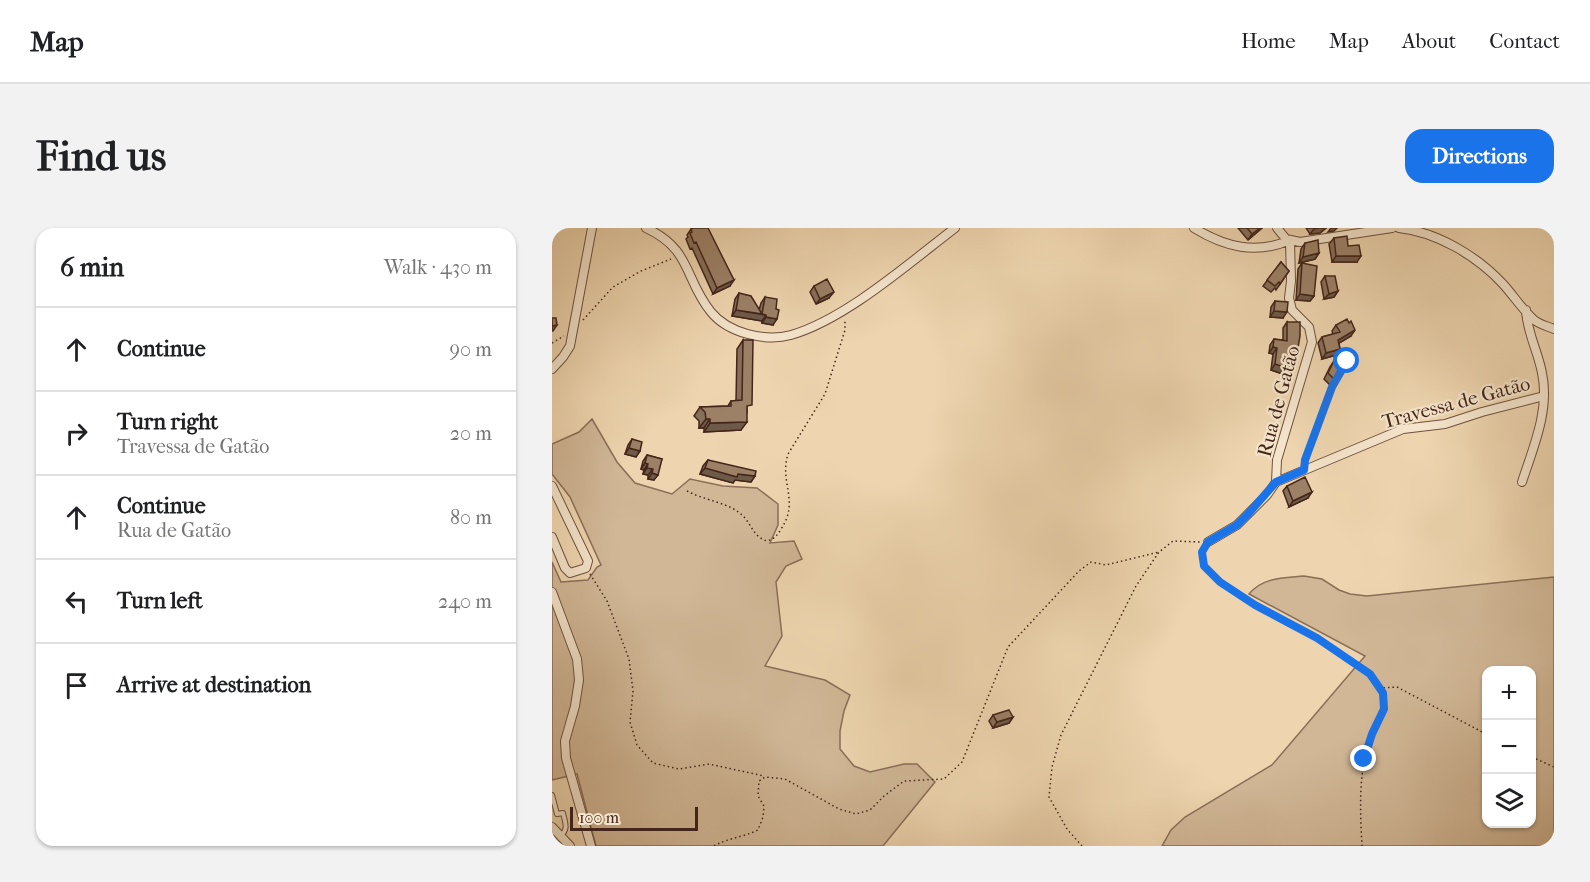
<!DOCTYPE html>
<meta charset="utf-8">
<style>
body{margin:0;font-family:"IM FELL French Canon",serif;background:#f2f2f2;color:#202124}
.controls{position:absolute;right:18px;bottom:18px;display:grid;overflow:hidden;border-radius:12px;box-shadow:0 2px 4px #0004}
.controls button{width:54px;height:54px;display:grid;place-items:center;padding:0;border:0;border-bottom:2px solid #e0e0e0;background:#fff;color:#202124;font:30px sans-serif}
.scale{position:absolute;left:18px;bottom:15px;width:128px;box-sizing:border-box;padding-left:6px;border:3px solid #442519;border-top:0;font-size:16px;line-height:21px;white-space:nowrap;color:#442519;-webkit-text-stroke:4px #f4e4cb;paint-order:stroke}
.stop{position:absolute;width:18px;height:18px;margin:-14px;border:4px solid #1a73e8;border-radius:50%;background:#fff}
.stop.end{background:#1a73e8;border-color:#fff;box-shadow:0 2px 6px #0008}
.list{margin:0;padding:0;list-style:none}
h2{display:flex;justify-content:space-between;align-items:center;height:78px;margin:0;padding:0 24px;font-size:26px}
h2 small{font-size:20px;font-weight:400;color:#757577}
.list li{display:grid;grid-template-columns:39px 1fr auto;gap:18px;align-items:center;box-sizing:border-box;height:84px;padding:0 24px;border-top:2px solid #e0e0e0}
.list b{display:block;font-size:22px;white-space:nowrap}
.list p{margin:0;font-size:20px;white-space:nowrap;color:#757577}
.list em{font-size:20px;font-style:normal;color:#757577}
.icon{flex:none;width:33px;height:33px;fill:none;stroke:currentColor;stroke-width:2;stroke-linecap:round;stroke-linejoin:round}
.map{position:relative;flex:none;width:1002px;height:618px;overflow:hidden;border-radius:18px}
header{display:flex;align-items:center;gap:36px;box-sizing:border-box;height:84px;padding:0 30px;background:#fff;border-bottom:2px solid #e0e0e0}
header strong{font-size:28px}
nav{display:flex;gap:33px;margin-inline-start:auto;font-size:21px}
.intro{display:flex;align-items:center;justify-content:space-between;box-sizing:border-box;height:144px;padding:0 36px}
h1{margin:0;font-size:42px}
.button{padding:15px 27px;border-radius:18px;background:#1a73e8;color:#fff;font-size:21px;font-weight:700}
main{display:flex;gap:36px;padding:0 36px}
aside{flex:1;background:#fff;border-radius:18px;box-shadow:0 2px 4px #0004}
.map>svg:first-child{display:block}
.green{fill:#d1b796;stroke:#8a6e58;stroke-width:1.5;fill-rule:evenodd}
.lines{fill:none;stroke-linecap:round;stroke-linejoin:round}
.lane-casing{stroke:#6e513e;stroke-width:6}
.street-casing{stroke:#6e513e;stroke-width:10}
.path{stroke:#442519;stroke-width:1.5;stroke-dasharray:1.5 3;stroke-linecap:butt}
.lane{stroke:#f4e4cb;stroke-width:4}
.street{stroke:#f4e4cb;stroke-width:8}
.wall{fill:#866f59;stroke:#442519;stroke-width:1.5}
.shaded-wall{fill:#6d5a48;stroke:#442519;stroke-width:1.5}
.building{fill:#9c8167;stroke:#442519;stroke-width:1.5}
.route{stroke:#1a73e8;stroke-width:8}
.labels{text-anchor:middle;stroke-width:4.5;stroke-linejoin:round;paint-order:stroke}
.street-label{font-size:20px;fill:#442519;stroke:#f4e4cb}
</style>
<header>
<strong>Map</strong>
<nav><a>Home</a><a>Map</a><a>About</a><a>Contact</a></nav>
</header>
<div class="intro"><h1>Find us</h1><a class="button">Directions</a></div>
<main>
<aside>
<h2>6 min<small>Walk · 430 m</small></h2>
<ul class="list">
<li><svg class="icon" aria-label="ahead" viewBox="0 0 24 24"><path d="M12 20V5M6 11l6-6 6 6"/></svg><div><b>Continue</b></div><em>90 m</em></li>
<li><svg class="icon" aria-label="right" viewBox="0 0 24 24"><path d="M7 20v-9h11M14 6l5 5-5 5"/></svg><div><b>Turn right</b><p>Travessa de Gatão</p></div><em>20 m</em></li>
<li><svg class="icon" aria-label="ahead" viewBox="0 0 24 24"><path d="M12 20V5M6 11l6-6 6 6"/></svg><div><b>Continue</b><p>Rua de Gatão</p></div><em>80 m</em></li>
<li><svg class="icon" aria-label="left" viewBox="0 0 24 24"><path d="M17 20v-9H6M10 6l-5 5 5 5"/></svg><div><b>Turn left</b></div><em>240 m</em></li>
<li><svg class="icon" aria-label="arrive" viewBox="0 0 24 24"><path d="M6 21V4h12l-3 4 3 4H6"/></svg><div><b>Arrive at destination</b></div></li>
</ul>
</aside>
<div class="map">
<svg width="1002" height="618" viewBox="0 0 1002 618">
<rect width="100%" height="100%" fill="#eed5af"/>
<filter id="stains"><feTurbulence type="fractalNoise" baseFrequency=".00333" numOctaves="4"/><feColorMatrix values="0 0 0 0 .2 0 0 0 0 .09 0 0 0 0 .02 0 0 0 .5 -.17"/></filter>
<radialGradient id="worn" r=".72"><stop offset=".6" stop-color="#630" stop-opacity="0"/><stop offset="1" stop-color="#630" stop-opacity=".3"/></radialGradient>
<path class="green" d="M 40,191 L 65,234 L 83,255 L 120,266 L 138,251 L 171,258 L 205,260 L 226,276 L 226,297 L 218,315 L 242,313 L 250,331 L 234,338 L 224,354 L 230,408 L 213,438 L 273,452 L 298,467 L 292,483 L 288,503 L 288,521 L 302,538 L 318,544 L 352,536 L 365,536 L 383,554 L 331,618 L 44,618 L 25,546 L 0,552 L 0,334 L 9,354 L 36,352 L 45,339 L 49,337 L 18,269 L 0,246 L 0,216 L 27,204 Z
M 752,348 L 770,351 L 787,362 L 798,366 L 815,368 L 1002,349 L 1002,618 L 610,618 L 619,602 L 633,589 L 720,537 L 813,428 L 697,366 C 711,349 732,350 752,348 ZM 934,442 L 980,442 L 980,596 L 934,596 Z"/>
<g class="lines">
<g class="lane-casing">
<path id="lane" d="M 0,567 L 5,586 L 11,585 C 13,594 17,602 8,608"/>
</g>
<g class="street-casing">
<path id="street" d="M 94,0 C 140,21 132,51 159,84 C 176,105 213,114 239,107 C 294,91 357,35 403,0
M 642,0 C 673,19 704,27 738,12
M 725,0 L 734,11 L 748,14 L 840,0
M 847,0 C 885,4 925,28 951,56 C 961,67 970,81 981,91 C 986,96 995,98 1002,101
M 0,141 L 11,129 L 18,118 L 40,0
M 724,254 L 851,201 L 893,196 L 930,184 L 992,168
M 970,254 C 981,220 998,182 990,145 C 986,123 975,105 974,82
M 0,258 L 36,333 L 34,340 L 18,345 L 13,340 L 0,309
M 656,314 L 685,297 L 715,267 L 724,254 L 725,232 L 760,114 L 757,99 L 740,82 L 737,70 L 739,53 L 738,12
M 0,364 L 25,431 L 27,452 L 23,478 L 13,513 L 14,530 L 39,618
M 0,599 L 18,618"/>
</g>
<path class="path" d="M 31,92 L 61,59 L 89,43 L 119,31
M 0,115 L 12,108
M 753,234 L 780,159 L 795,133
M 135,263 C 153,273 178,274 192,289 C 200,298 202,309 215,313 C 222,311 225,308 229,301 C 248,273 227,255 236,226 L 273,166 L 293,102 L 293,91
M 652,320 L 650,323 C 650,327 650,333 652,337 C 657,348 673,357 683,364 C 715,385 822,431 831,467 C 835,481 826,492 820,505 C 806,541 808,580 810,618
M 38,346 L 55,373 L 77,431 L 81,463 L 78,494 L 85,517 L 101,535 L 127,541 L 157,536 L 212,548
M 827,460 L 845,459 L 934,506
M 980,529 L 1002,539
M 162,618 C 176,610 192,609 206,602 L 211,589 L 212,578 L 206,568 L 207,553 L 213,549 L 233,551 L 287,581 L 304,586 L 318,582 L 332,568 L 352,553 L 392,551 L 410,534 L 456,419 L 527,343 L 539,334 L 554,337 L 607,324
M 530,618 L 515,601 L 497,569 L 500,539 L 509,507 L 584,358 L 607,324 L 621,313 L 649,314"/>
<use href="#lane" class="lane"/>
<use href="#street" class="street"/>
</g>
<path class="wall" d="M 686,0 L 710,0 L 696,12 Z
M 754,0 L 774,0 L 768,5 L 758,6 Z
M 139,1 L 178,58 L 161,66 L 140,20 L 138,21 L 134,11 L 136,9 L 135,7 Z
M 782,10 L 796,18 L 805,34 L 780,34 L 777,16 Z
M 753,15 L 767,25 L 763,31 L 747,35 L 749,21 Z
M 729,34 L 737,43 L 724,62 L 723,60 L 719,64 L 711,58 Z
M 750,35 L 762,68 L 758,73 L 744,72 L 746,41 Z
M 773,48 L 786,63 L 782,69 L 772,71 L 769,54 Z
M 262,58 L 277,70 L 264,76 L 258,64 Z
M 187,65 L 207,82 L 209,75 L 213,69 L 221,97 L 210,95 L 210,93 L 180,88 L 183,71 Z
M 723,73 L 731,90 L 718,89 L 719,79 Z
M 735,94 L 743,138 L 739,144 L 733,143 L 731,146 L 719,142 L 721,126 L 717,125 L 718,117 L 722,111 L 731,112 L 731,100 Z
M 784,97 L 799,108 L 787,115 L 788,121 L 784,127 L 770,131 L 766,115 L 770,109 L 781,106 L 780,103 Z
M 191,112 L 195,184 L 189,202 L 152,204 L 152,200 L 147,200 L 147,193 L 142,188 L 148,179 L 176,178 L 179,173 L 184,173 L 185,121 Z
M 782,133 L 782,151 L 778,157 L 772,151 L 778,139 Z
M 80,211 L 88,223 L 84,229 L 73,226 L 76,217 Z
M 95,227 L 110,231 L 102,252 L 96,251 L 96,247 L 91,246 L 92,242 L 89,241 L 91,233 Z
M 156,232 L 203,248 L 199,254 L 183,252 L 181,255 L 148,246 L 151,238 Z
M 735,258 L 756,270 L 737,279 L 731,263 Z
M 441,487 L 461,489 L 457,495 L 441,500 L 437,493 Z"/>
<path class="shaded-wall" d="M 708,0 L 710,0 L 696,12 L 700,6 Z
M 766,0 L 774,0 L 768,5 L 758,6 L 762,1 Z
M 779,0 L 785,0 L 782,3 L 776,4 Z
M 767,25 L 763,31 L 747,35 L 751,29 Z
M 784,28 L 809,28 L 805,34 L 780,34 Z
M 182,52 L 178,58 L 161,66 L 165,60 Z
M 786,63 L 782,69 L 772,71 L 777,66 Z
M 282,64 L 277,70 L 264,76 L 268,71 Z
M 748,66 L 762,68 L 758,73 L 744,72 Z
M 184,82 L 214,87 L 210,93 L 180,88 Z
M 722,83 L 735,84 L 731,90 L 718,89 Z
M 214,89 L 225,91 L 221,97 L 210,95 Z
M 5,97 L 1,103 L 0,103 L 0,98 Z
M 803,102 L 799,108 L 782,118 L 786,112 Z
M 721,119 L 725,120 L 721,126 L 717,125 Z
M 788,121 L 784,127 L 770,131 L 774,125 Z
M 723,136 L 736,137 L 743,138 L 739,144 L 733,143 L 731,146 L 719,142 Z
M 154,191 L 158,191 L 152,200 L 147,200 Z
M 195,194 L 189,202 L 152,204 L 158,195 Z
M 77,220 L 88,223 L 84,229 L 73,226 Z
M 93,235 L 96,236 L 92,242 L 89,241 Z
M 95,240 L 101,241 L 96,247 L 91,246 Z
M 153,240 L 186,246 L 203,248 L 199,254 L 183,252 L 181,255 L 148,246 Z
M 100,245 L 106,247 L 102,252 L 96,251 Z
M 760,264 L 756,270 L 737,279 L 741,273 Z
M 461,489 L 457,495 L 441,500 L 445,494 Z"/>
<path class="building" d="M 141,0 L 156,0 L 182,52 L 165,60 L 144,14 L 142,15 L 138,5 L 140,4 L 139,1 Z
M 695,0 L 708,0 L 700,6 Z
M 795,8 L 796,18 L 807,17 L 809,28 L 784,28 L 782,10 Z
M 766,12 L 767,25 L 751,29 L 753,15 Z
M 729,34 L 737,43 L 728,56 L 727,54 L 723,58 L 715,52 Z
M 750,35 L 765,38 L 762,68 L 748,66 Z
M 773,48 L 783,48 L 786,63 L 777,66 Z
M 275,51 L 282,64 L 268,71 L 262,58 Z
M 187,65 L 199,68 L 210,86 L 213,69 L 225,71 L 224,81 L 227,82 L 225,91 L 214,89 L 214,87 L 210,86 L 184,82 Z
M 723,73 L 736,74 L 735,84 L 722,83 Z
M 0,90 L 4,90 L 5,97 L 0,98 Z
M 795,91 L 797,95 L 799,93 L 803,102 L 786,112 L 788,121 L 774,125 L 770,109 L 788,104 L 784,97 Z
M 735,94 L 748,94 L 748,108 L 743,138 L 736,137 L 735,140 L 723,136 L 725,120 L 721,119 L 722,111 L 735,113 Z
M 191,112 L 201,112 L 200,177 L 195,178 L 195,194 L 158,195 L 158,191 L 154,191 L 153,184 L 148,179 L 179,178 L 179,173 L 190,172 Z
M 782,133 L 789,136 L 782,151 L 776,145 Z
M 80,211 L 90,214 L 88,223 L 77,220 Z
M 95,227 L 110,231 L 106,247 L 100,245 L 101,241 L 95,240 L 96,236 L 93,235 Z
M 156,232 L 204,243 L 203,248 L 186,246 L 185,249 L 153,240 Z
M 753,249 L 760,264 L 741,273 L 735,258 Z
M 457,482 L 461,489 L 445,494 L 441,487 Z"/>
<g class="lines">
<path class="route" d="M 795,133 L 780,159 L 753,232 L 752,242 L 724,254 L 696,286 L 685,297 L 656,314 L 650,324 L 652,338 L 668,354 L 703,377 L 765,410 L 818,446 L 831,465 L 832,481 L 820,506 L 812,531"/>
</g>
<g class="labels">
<g class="street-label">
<text transform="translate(726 173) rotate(-75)" y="7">Rua de Gatão</text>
<text transform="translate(904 174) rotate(-15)" y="7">Travessa de Gatão</text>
</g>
</g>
<rect width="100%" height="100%" filter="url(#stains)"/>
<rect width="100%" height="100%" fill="url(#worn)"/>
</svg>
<div class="controls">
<button>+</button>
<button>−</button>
<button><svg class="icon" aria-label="layers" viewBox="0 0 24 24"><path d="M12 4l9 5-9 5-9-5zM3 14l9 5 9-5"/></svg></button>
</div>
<div class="scale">100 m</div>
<div class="stop" style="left:795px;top:133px"></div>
<div class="stop end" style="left:812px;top:531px"></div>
</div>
</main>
